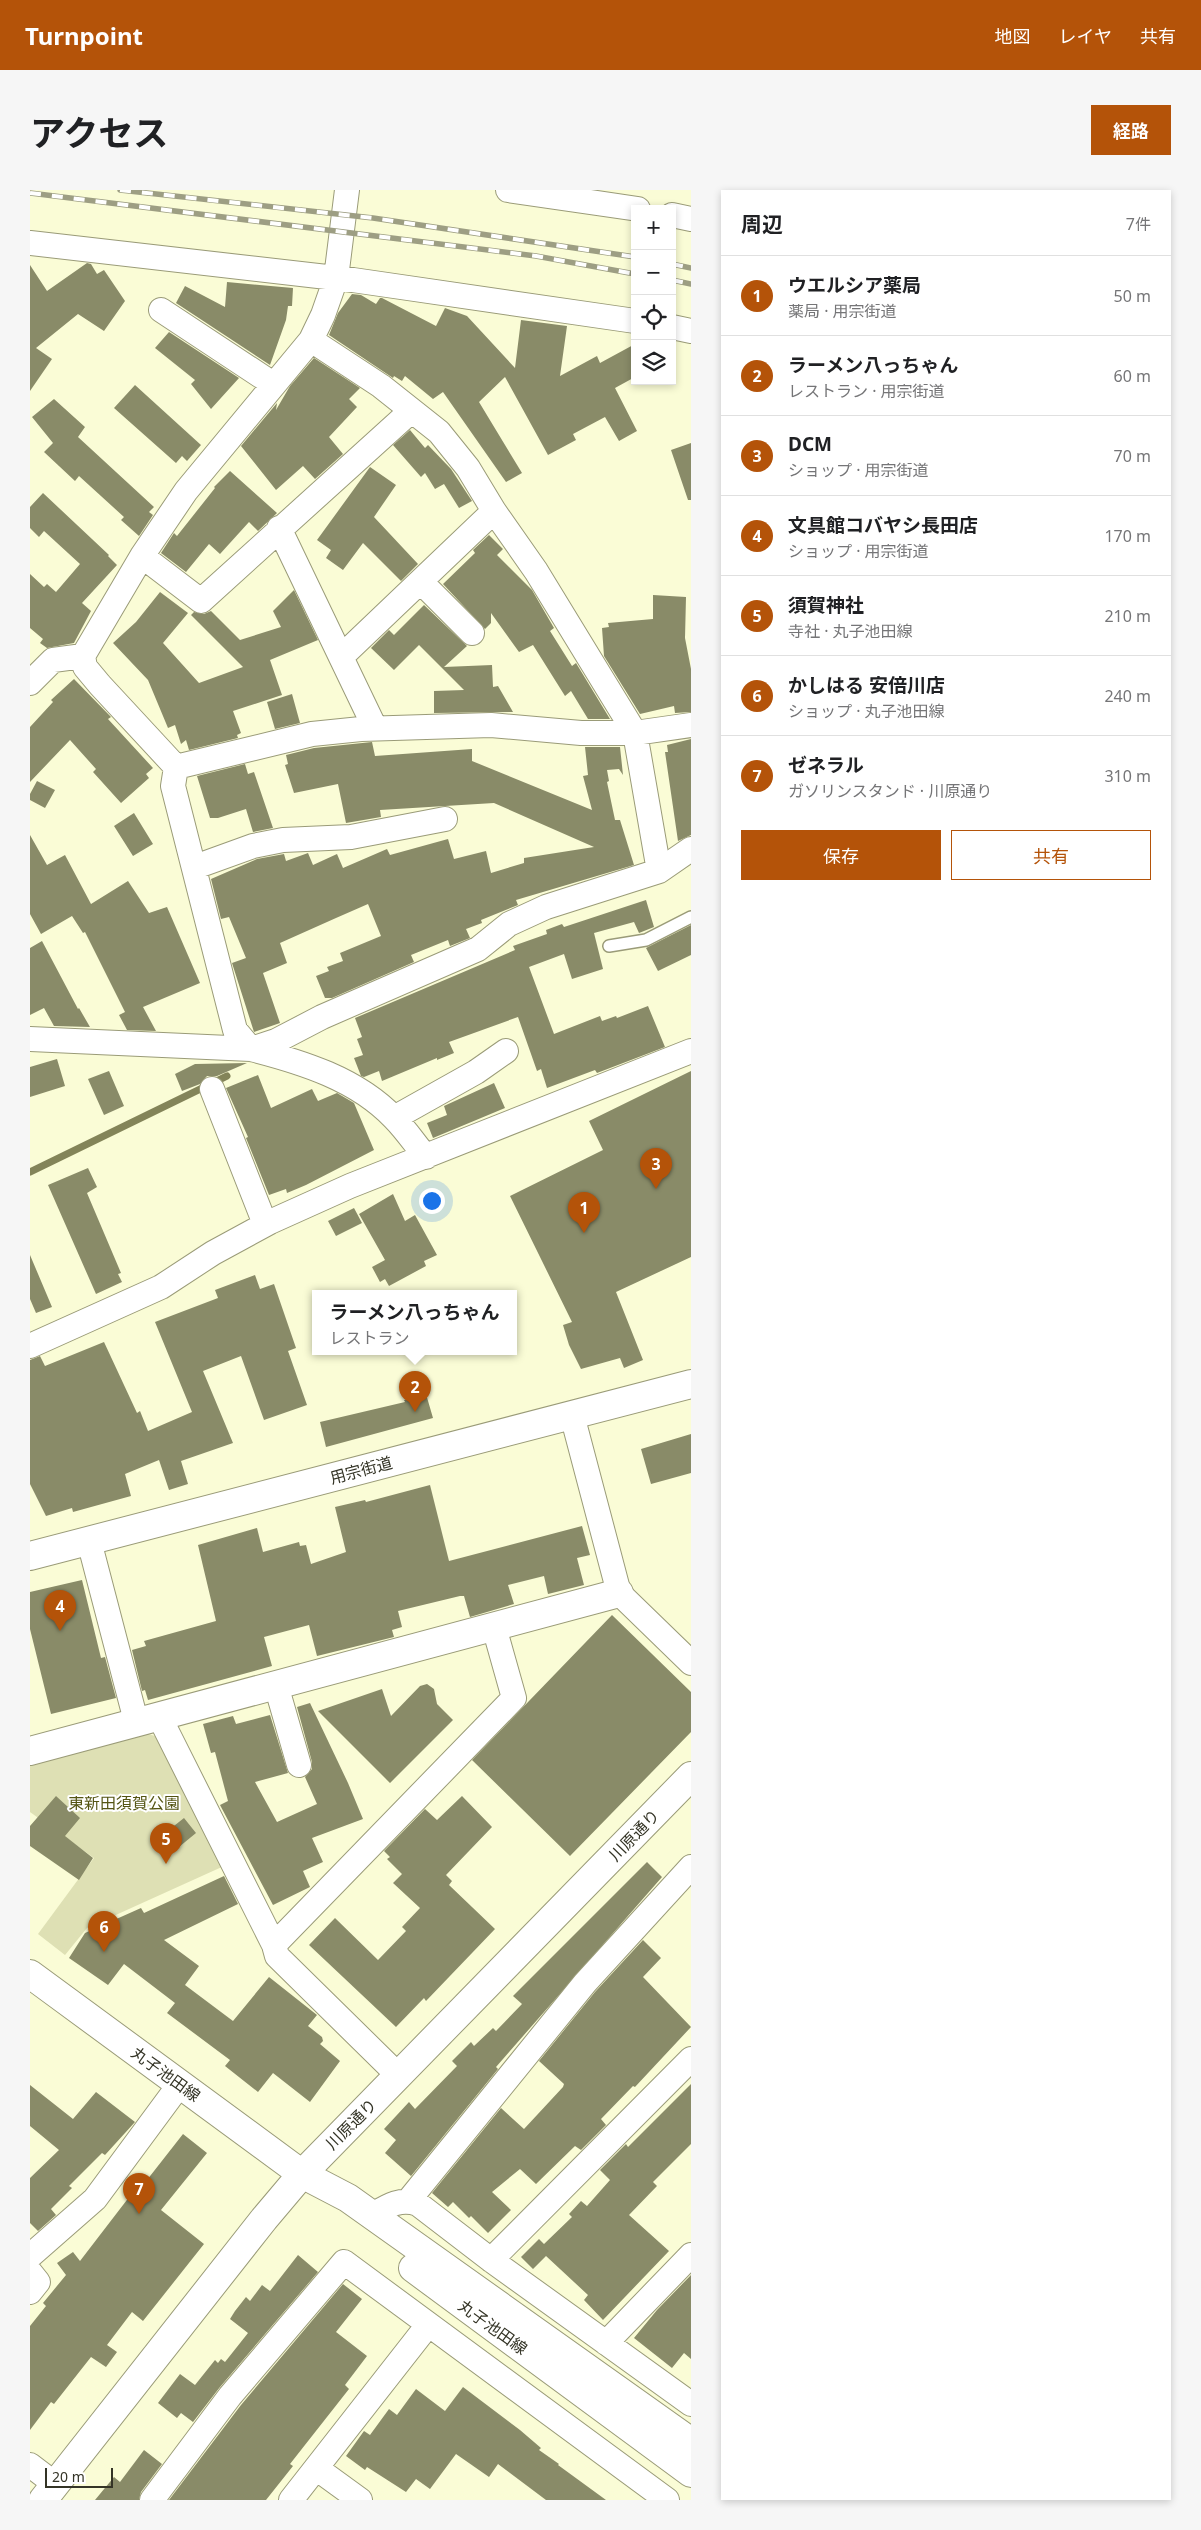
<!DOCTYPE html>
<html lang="ja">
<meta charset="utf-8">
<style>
body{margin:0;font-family:"Noto Sans","Noto Sans JP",sans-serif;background:#f6f6f6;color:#202124}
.controls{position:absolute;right:15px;top:15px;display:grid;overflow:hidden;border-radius:0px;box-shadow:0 2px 8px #0003}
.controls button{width:45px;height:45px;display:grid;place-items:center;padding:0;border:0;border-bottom:1px solid #e0e0e0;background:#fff;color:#202124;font:25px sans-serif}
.scale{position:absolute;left:15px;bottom:12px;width:68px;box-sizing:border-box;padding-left:5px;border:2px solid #343426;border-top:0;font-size:14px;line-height:18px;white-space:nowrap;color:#343426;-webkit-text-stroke:4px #fff;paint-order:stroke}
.you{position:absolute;left:401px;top:1010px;width:18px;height:18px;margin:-12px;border:4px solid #fff;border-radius:50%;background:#1a73e8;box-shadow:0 0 0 8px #1a73e833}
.badge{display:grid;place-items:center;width:32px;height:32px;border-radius:50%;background:#b45309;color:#fff;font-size:16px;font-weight:700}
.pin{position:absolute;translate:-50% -41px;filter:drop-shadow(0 1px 2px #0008)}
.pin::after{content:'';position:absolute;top:26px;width:18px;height:15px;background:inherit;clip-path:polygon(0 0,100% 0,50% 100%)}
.popup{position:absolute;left:282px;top:1100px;width:205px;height:65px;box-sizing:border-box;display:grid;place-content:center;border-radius:0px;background:#fff;filter:drop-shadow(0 1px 4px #0005);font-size:16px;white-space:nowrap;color:#757577}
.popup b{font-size:19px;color:#202124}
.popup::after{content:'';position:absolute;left:50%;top:100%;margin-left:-10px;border:10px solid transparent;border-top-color:#fff}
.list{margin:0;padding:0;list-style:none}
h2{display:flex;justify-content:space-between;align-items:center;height:65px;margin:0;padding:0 20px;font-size:21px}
h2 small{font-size:16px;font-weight:400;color:#757577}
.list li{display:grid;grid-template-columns:32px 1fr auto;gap:15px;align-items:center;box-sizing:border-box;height:80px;padding:0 20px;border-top:1px solid #e0e0e0}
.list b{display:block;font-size:19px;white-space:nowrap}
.list p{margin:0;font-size:16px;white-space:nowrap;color:#757577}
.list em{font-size:16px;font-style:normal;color:#757577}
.actions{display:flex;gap:10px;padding:15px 20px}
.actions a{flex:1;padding:11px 0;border:1px solid #b45309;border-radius:0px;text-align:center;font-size:18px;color:#b45309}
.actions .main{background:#b45309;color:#fff}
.icon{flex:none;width:28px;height:28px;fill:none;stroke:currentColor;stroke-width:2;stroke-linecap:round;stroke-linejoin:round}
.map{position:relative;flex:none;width:661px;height:2310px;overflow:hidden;border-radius:0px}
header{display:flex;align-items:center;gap:30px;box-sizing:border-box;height:70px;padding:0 25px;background:#b45309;color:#fff}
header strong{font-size:24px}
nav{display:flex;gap:28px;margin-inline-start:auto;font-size:18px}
.intro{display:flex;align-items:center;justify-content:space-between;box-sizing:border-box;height:120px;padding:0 30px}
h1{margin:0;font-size:35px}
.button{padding:12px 22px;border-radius:0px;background:#b45309;color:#fff;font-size:18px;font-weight:700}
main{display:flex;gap:30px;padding:0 30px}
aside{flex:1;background:#fff;border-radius:0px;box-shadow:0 2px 8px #0003}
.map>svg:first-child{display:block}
.green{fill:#dee0b4}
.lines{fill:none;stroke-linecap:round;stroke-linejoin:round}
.stream{stroke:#838459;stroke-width:7}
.building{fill:#898b68}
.service-casing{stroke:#9a9b78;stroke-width:14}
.minor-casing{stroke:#9a9b78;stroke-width:26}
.tertiary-casing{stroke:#9a9b78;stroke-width:30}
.service{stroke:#fff;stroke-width:11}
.minor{stroke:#fff;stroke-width:24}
.tertiary{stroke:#fff;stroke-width:28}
.rail-casing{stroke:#9d9e83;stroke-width:5.5}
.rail{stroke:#fff;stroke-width:4;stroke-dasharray:11;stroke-linecap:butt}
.labels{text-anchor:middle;stroke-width:4;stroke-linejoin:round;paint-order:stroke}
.street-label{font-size:16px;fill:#343426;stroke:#fff}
.park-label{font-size:16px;fill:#545413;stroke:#fff}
</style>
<header>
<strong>Turnpoint</strong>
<nav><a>地図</a><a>レイヤ</a><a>共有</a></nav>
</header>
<div class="intro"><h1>アクセス</h1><a class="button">経路</a></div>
<main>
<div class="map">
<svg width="661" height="2310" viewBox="0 0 661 2310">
<rect width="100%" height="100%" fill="#fafcd6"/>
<path class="green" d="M 114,1543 L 129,1547 L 194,1676 L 57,1738 L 35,1765 L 8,1744 L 64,1668 L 0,1622 L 0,1574 Z"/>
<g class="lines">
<path class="stream" d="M 0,982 L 197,886"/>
</g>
<path class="building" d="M 57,73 L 61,74 L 67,84 L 74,80 L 95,111 L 74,141 L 48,124 L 6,158 L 22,169 L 0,201 L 0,75 L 17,101 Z
M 197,92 L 263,98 L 262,116 L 258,116 L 256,130 L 240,175 L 146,113 L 155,96 L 195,117 Z
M 322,104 L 331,105 L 346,114 L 350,108 L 352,108 L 406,136 L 415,118 L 437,126 L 485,178 L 491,130 L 537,136 L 530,186 L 567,166 L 570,173 L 605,154 L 605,187 L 585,198 L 607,241 L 589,251 L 575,227 L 543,244 L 546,250 L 518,265 L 475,187 L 449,212 L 492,283 L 476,292 L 413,202 L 403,209 L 375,186 L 372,191 L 364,186 L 363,188 L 299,145 L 308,123 Z
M 139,142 L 209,188 L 181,219 L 161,194 L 165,190 L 125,158 Z
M 284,168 L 330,198 L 319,209 L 327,217 L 299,247 L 313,264 L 285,289 L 273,276 L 246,300 L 211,256 L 247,213 L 246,220 L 260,196 Z
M 105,195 L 171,255 L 157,271 L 152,266 L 146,273 L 84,218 Z
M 24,209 L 55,237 L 48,247 L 124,317 L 119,322 L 123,325 L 109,346 L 91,330 L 94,327 L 49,286 L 45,291 L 14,262 L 23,253 L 2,227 Z
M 380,240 L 395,258 L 398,255 L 421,279 L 442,311 L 429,318 L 414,294 L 405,299 L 395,283 L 391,287 L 363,255 Z
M 661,253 L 661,310 L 658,310 L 641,260 Z
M 340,277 L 366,295 L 344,327 L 388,374 L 371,391 L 333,353 L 313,380 L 296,368 L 301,360 L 287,350 Z
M 200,281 L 247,323 L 228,341 L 219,332 L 190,364 L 179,354 L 156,382 L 131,363 L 144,343 L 147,346 L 185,298 L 184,297 Z
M 13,303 L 79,365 L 78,366 L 87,375 L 52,413 L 61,421 L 44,453 L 17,458 L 10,453 L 13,449 L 0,438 L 0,384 L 14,397 L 17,394 L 26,402 L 50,374 L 14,341 L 9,347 L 0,338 L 0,317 Z
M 459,345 L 473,359 L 467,365 L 502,400 L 524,438 L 520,441 L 542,476 L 546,473 L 580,529 L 558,529 L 541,501 L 535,506 L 503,455 L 489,462 L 461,423 L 461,433 L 455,439 L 413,394 L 445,363 L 443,360 Z
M 264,400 L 288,450 L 240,470 L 252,505 L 203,521 L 211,543 L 207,545 L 208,548 L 159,560 L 156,550 L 151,554 L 145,535 L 138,538 L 118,490 L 83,453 L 106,432 L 130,402 L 158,423 L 133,453 L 169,493 L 213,477 L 161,425 L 164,422 L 174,424 L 181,421 L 210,450 L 251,437 L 243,421 Z
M 623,405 L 656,407 L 655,448 L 661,479 L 661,522 L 645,523 L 644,516 L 610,524 L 574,466 L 572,438 L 579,437 L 578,433 L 623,429 Z
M 394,415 L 437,456 L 414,477 L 462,475 L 463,497 L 468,496 L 483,522 L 404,523 L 404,501 L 434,500 L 389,455 L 364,480 L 341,458 L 359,440 L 364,445 Z
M 44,489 L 81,527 L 78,529 L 123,578 L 116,584 L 119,588 L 91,613 L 63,582 L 66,579 L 40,550 L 0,592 L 0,537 L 23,512 L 21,510 Z
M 262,504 L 270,533 L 245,539 L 237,512 Z
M 661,549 L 661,645 L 648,651 L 635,562 L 638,562 L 637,555 Z
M 342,552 L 345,566 L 442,559 L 442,571 L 562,620 L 553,586 L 558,585 L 555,557 L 590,557 L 593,585 L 589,579 L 577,580 L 579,591 L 577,592 L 585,630 L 590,630 L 604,675 L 486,710 L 488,715 L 451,730 L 452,733 L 436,739 L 440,748 L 420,756 L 418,750 L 381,765 L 384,772 L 302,808 L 295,808 L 286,786 L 299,781 L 297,777 L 313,771 L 310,763 L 351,746 L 338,714 L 306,728 L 250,753 L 257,773 L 233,783 L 250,833 L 224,842 L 202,773 L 216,768 L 199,727 L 191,729 L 181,689 L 227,669 L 254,664 L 256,671 L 278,663 L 283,675 L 307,664 L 313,678 L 357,659 L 360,665 L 418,649 L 424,669 L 456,661 L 461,683 L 494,673 L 494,668 L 564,657 L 464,613 L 350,620 L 351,627 L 316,633 L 308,594 L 264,603 L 255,575 L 258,574 L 256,565 L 284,558 Z
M 215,574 L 218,584 L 224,582 L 243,638 L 223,642 L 216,619 L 188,628 L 180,628 L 167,586 Z
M 7,591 L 25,600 L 15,618 L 0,610 L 0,604 Z
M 104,623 L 123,654 L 103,666 L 84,636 Z
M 0,645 L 17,675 L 35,665 L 61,714 L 98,691 L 119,723 L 137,717 L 170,793 L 113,817 L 126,841 L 97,840 L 89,825 L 95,822 L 55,742 L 53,743 L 42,726 L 11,744 L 0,724 Z
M 616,710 L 624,737 L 609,743 L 604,732 L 564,743 L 573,779 L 542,789 L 534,764 L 499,777 L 524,844 L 570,826 L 572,831 L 586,826 L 587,828 L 618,816 L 635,857 L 567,883 L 565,880 L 517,898 L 511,879 L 507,881 L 488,827 L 419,852 L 424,863 L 407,870 L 407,868 L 352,891 L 349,881 L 334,887 L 331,886 L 324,868 L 333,865 L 327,849 L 332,847 L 325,828 L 485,760 L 483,756 L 517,744 L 516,740 L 532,734 L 534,737 Z
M 661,735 L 661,765 L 628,781 L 616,758 Z
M 12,751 L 48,819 L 49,818 L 60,837 L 24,836 L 14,818 L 0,825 L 0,758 Z
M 27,869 L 35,896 L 0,907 L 0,877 Z
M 217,873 L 187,886 L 177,886 L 170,894 L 152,901 L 145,884 L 165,874 Z
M 79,881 L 94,916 L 74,925 L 58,889 Z
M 661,881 L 661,1067 L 586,1102 L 613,1170 L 594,1178 L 590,1168 L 551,1179 L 539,1155 L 533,1135 L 542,1132 L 480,1006 L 573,960 L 559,931 Z
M 228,885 L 241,918 L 282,899 L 288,911 L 307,903 L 324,913 L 344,960 L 276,995 L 257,1003 L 256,999 L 239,1005 L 216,948 L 218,947 L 196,898 Z
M 464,893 L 475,918 L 403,948 L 397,933 L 417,925 L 414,916 Z
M 58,978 L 67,997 L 57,1003 L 91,1083 L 88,1084 L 92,1092 L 66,1104 L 18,995 Z
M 363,1004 L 375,1031 L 385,1025 L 407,1065 L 394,1071 L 396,1076 L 359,1096 L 355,1089 L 350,1092 L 342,1077 L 355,1070 L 329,1024 Z
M 324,1018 L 332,1033 L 306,1046 L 298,1031 Z
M 0,1065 L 22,1117 L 6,1123 L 0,1109 Z
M 225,1085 L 230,1099 L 244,1094 L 266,1158 L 258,1161 L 277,1215 L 234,1230 L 211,1166 L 173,1181 L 203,1253 L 151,1271 L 158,1294 L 139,1300 L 129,1270 L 95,1284 L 101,1306 L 43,1322 L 42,1318 L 16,1326 L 0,1294 L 0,1170 L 10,1166 L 15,1176 L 74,1152 L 107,1223 L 110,1221 L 118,1241 L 162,1222 L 125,1132 L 188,1108 L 185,1100 Z
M 396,1204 L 403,1228 L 296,1257 L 290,1232 L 375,1212 L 374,1210 Z
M 661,1244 L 661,1283 L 621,1294 L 611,1259 Z
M 400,1295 L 419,1371 L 552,1336 L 560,1365 L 547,1368 L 554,1395 L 518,1404 L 514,1386 L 478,1395 L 484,1414 L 440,1427 L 434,1406 L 430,1406 L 368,1421 L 372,1437 L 362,1440 L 364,1447 L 287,1466 L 279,1435 L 234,1447 L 242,1476 L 118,1510 L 115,1500 L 112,1501 L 102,1460 L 116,1456 L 114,1451 L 186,1431 L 168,1355 L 227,1338 L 233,1362 L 269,1352 L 270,1356 L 276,1355 L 281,1374 L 316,1362 L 305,1317 L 335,1310 L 336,1312 Z
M 52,1390 L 71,1468 L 75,1467 L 86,1508 L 21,1524 L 0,1439 L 0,1402 Z
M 582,1425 L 661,1502 L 661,1542 L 540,1666 L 442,1570 Z
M 397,1494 L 404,1499 L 407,1514 L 423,1530 L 360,1593 L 288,1521 L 352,1499 L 361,1526 L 390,1496 Z
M 280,1513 L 318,1593 L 333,1629 L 282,1648 L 293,1672 L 273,1681 L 280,1697 L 243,1715 L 190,1615 L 198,1611 L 185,1562 L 181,1563 L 173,1534 L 203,1526 L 206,1534 L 240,1525 L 258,1583 L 225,1592 L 247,1632 L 287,1614 L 275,1587 L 282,1579 L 282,1572 L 267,1517 Z
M 26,1606 L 50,1628 L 35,1646 L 63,1668 L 49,1690 L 0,1656 L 0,1636 Z
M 432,1606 L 462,1637 L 416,1685 L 422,1691 L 419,1695 L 465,1739 L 396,1811 L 394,1808 L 366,1837 L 279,1755 L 305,1728 L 348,1770 L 376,1741 L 372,1737 L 390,1718 L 363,1693 L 372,1684 L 357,1669 L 360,1667 L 354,1661 L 395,1619 L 407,1630 Z
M 154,1628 L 166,1643 L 138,1666 L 125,1651 Z
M 617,1672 L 632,1687 L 466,1877 L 468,1879 L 381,1986 L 355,1963 L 366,1950 L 354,1939 L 379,1912 L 385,1919 L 427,1876 L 422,1871 L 441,1852 L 444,1856 L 463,1838 L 466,1841 L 492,1814 L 483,1806 Z
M 194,1686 L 208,1714 L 134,1750 L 169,1776 L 155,1795 L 203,1831 L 239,1787 L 287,1825 L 278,1836 L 292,1847 L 293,1851 L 290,1854 L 310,1871 L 280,1912 L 243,1883 L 228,1902 L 195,1876 L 200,1870 L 137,1823 L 145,1813 L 94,1774 L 78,1795 L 39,1768 L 55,1743 L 111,1718 L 114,1723 Z
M 613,1750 L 631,1768 L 613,1787 L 661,1837 L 605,1897 L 603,1896 L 571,1929 L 576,1935 L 551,1960 L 545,1956 L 506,1994 L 490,1979 L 462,2002 L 481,2020 L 458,2043 L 441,2026 L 439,2028 L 423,2012 L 418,2017 L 402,2003 L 471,1918 L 494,1939 L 533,1897 L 534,1894 L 509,1871 L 565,1802 Z
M 661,1894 L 661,1954 L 623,1992 L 627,1996 L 599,2025 L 639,2061 L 573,2130 L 554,2110 L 558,2105 L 516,2066 L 503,2079 L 491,2067 L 509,2049 L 514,2054 L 542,2027 L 539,2024 L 551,2011 L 557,2016 L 580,1990 L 570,1980 L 596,1954 L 598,1957 Z
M 0,1895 L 43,1929 L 66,1902 L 105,1932 L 75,1965 L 72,1963 L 39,1996 L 42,1998 L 21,2019 L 26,2025 L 8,2041 L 0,2033 L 0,1988 L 29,1960 L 0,1936 Z
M 153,1944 L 177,1963 L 131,2020 L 174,2054 L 113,2131 L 102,2122 L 77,2155 L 87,2162 L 76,2177 L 61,2167 L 24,2214 L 21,2212 L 0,2240 L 0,2136 L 16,2116 L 13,2113 L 36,2085 L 27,2073 L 43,2062 L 50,2071 L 103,2002 L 106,2004 Z
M 268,2065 L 288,2082 L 190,2197 L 163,2232 L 151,2223 L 147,2228 L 128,2213 L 150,2184 L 165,2195 L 185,2170 L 188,2173 L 191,2169 L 195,2172 L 218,2143 L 200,2129 L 205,2121 L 216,2107 L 220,2111 L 232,2095 L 240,2101 Z
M 661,2085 L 661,2169 L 654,2163 L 642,2178 L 604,2148 L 627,2120 Z
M 313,2094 L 332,2109 L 306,2142 L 337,2166 L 315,2195 L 319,2199 L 260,2274 L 263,2276 L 236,2310 L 139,2310 L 211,2215 Z
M 433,2197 L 490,2240 L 511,2258 L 509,2260 L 529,2274 L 528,2275 L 576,2310 L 516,2310 L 468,2274 L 459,2287 L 426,2264 L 400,2299 L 386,2289 L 376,2302 L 337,2277 L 335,2280 L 316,2266 L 334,2241 L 340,2245 L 359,2219 L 367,2225 L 386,2199 L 415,2221 Z
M 114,2260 L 132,2274 L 111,2302 L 109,2310 L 65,2310 L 84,2287 L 90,2292 Z"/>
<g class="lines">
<g class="service-casing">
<path id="service" d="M 579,756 L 616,750 L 661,727"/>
</g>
<g class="minor-casing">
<path id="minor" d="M 317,0 L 306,88 L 293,125 L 281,150 L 156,301 L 112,366 L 53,466 L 55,477 L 70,495 L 146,577 L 143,596 L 205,840 L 221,859 L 246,851 L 292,827 L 448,759 L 479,734 L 516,717 L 629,681 L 661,659
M 478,0 L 608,19
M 642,25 L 661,29
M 0,53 L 323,90 L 605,131
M 131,120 L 243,194
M 642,137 L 661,141
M 281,150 L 351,196 L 409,242 L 438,278 L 464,321 L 311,467
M 464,321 L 506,381 L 605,543 L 629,681
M 249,338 L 345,538
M 112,366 L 171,411 L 381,221
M 391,392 L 442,443
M 0,493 L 23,470 L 53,466
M 146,577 L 282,544 L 331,539 L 461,535 L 551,543 L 605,543 L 661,535
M 165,677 L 223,656 L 253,650 L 321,647 L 415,629
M 0,849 L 221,859 C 272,872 327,889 364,928 C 376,940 385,954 396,967
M 182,899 L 235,1034
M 364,928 L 446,882 L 476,861
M 0,1156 L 131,1097 L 183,1063 L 240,1032 L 320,996 L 661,861
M 542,1225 L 589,1403 L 661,1473
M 59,1351 L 106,1531
M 246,1495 L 269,1575
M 129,1526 L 244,1755 L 484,1508 L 464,1437
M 244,1755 L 247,1766 L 369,1886
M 379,2010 L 555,1793 L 661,1677
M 341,2026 C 356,2017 370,2007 388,2014 L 461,2070 L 661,2214
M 0,2066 L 65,2009 L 150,1894
M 461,2070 L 661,1869
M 0,2082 L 8,2092 L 0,2102
M 576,2153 L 661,2065
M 0,2275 L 25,2294
M 286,2278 L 330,2310
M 122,2310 L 200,2206 L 314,2072 L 637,2310
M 261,2310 L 398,2135"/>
</g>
<g class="tertiary-casing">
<path id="tertiary" d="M 0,1366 L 661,1194
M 0,1561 L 589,1403
M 0,1784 L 272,1984 L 318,2008 L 661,2252
M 383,2078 L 661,2283
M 13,2310 L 234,2029 L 272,1984 L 661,1586"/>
</g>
<use href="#service" class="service"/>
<use href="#minor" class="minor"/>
<use href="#tertiary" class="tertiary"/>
<g class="rail-casing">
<path id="rail" d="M 90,0 L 343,28 L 605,67
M 0,3 L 506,66 L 605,84
M 642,74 L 661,78
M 642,90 L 661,94"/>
</g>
<use href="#rail" class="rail"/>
</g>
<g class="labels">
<g class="street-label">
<text transform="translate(331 1280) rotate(-15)" y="6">用宗街道</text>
<text transform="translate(604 1645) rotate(-46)" y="6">川原通り</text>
<text transform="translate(136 1884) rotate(36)" y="6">丸子池田線</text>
<text transform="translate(321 1934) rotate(-45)" y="6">川原通り</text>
<text transform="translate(463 2137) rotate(36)" y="6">丸子池田線</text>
</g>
<g class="park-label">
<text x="94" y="1619">東新田須賀公園</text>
</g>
</g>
</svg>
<div class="controls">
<button>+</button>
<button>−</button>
<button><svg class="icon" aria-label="locate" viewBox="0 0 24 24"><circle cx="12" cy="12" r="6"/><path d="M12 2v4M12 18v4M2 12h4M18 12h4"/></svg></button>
<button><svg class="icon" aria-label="layers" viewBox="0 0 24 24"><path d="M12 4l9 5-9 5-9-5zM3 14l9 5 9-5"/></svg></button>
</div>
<div class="scale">20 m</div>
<div class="you"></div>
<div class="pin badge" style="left:554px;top:1043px">1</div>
<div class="pin badge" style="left:385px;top:1222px">2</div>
<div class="popup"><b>ラーメン八っちゃん</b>レストラン</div>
<div class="pin badge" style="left:626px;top:999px">3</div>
<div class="pin badge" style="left:30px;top:1441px">4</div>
<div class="pin badge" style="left:136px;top:1674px">5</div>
<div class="pin badge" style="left:74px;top:1762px">6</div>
<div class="pin badge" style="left:109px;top:2024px">7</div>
</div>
<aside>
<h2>周辺<small>7件</small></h2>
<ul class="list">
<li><span class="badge">1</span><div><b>ウエルシア薬局</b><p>薬局 · 用宗街道</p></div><em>50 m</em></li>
<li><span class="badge">2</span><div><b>ラーメン八っちゃん</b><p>レストラン · 用宗街道</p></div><em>60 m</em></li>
<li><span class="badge">3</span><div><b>DCM</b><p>ショップ · 用宗街道</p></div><em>70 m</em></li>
<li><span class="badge">4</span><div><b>文具館コバヤシ長田店</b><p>ショップ · 用宗街道</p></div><em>170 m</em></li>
<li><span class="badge">5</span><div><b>須賀神社</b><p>寺社 · 丸子池田線</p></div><em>210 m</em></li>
<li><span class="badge">6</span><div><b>かしはる 安倍川店</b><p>ショップ · 丸子池田線</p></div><em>240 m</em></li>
<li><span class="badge">7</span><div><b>ゼネラル</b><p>ガソリンスタンド · 川原通り</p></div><em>310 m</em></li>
</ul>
<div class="actions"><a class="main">保存</a><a>共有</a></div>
</aside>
</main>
